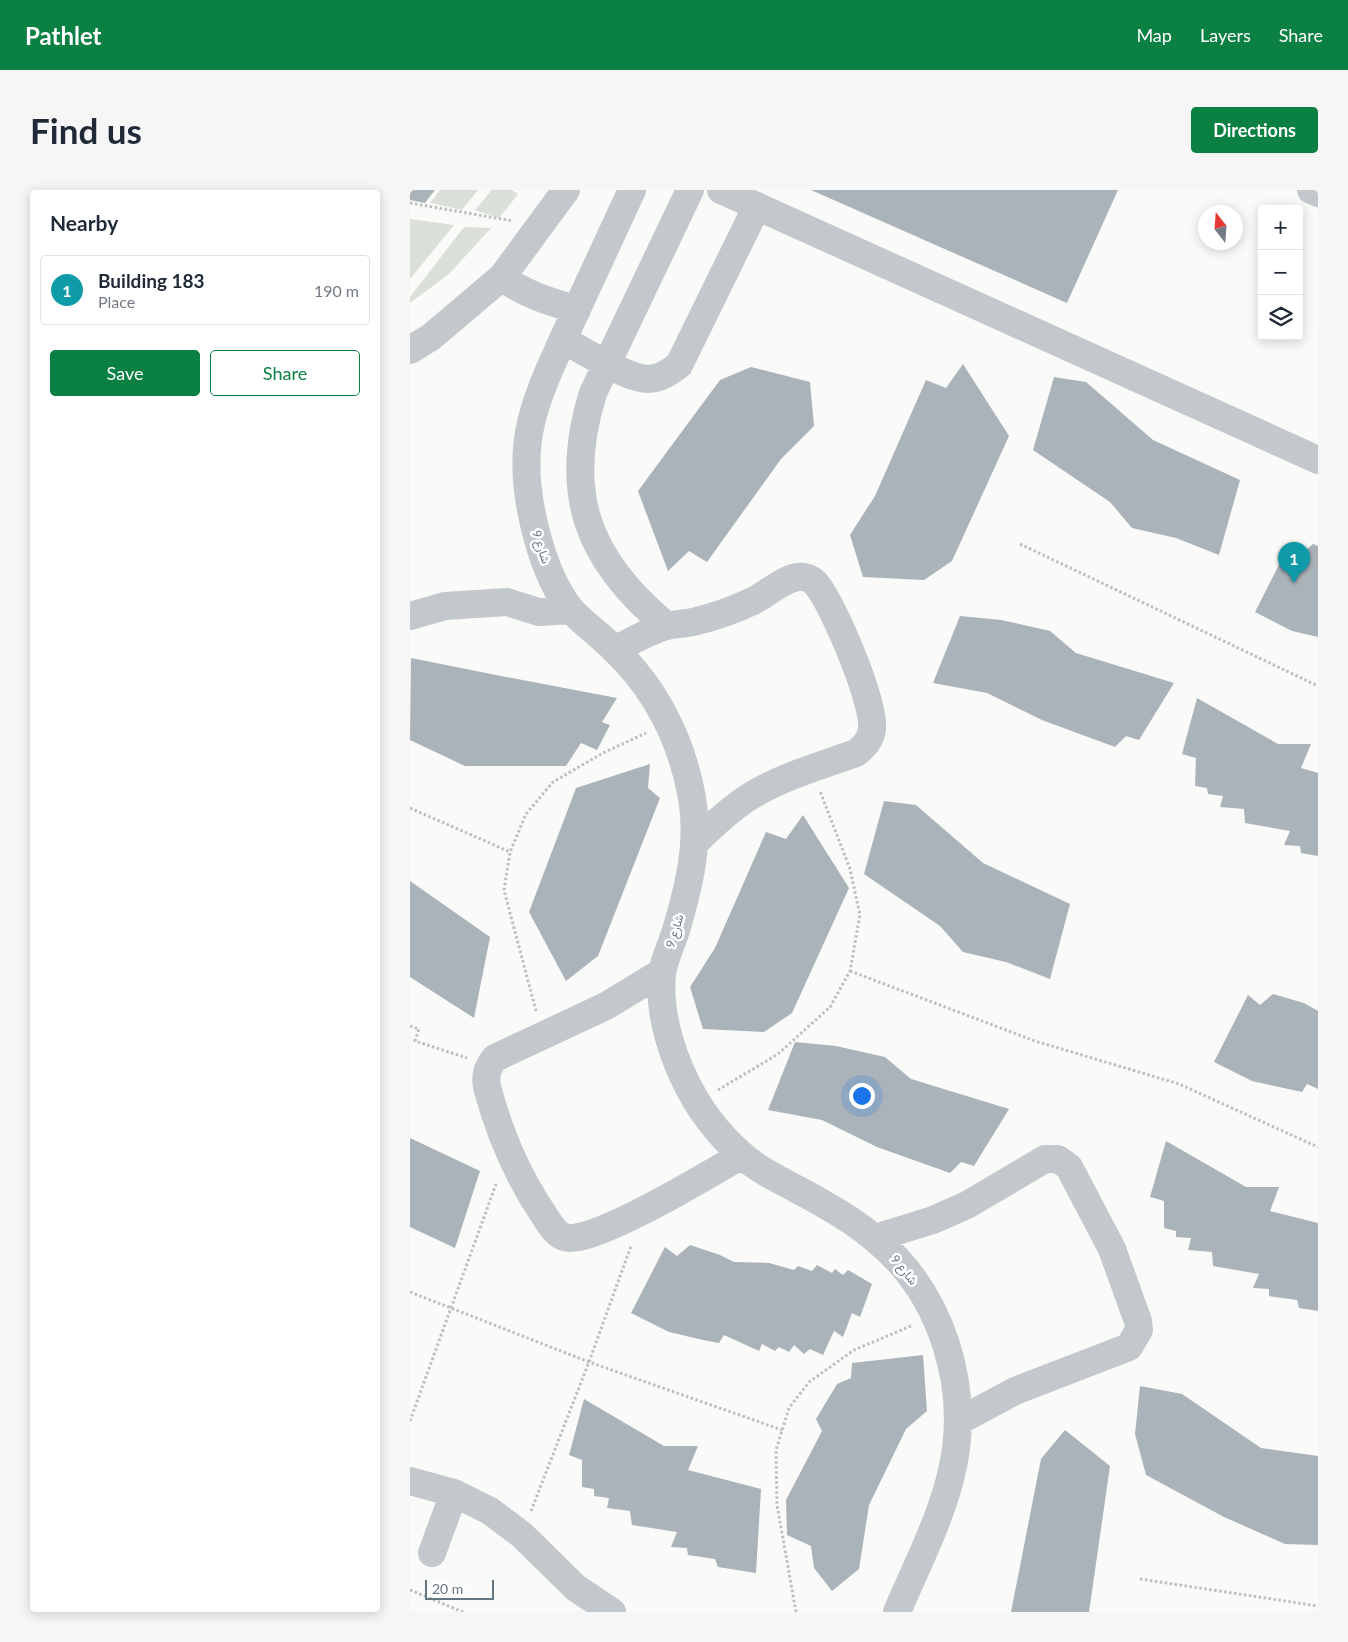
<!DOCTYPE html>
<meta charset="utf-8">
<style>
body{margin:0;font-family:Lato,Vazirmatn,sans-serif;background:#f6f6f7;color:#1f2937}
.controls{position:absolute;right:15px;top:15px;display:grid;overflow:hidden;border-radius:5px;box-shadow:0 2px 12px #0003}
.controls button{width:45px;height:45px;display:grid;place-items:center;padding:0;border:0;border-bottom:1px solid #e0e1e3;background:#fff;color:#1f2937;font:25px sans-serif}
.compass{position:absolute;left:788px;top:15px;width:45px;height:45px;border-radius:50%;background:#fff;box-shadow:0 2px 12px #0003;rotate:343deg}
.scale{position:absolute;left:15px;bottom:12px;width:69px;box-sizing:border-box;padding-left:5px;border:2px solid #657683;border-top:0;font-size:14px;line-height:18px;white-space:nowrap;color:#657683;-webkit-text-stroke:4px #fff;paint-order:stroke}
.you{position:absolute;left:451px;top:905px;width:18px;height:18px;margin:-12px;border:4px solid #fff;border-radius:50%;background:#1a73e8;box-shadow:0 0 0 8px #1a73e833}
.badge{display:grid;place-items:center;width:32px;height:32px;border-radius:50%;background:#0b8043;color:#fff;font-size:16px;font-weight:700}
.pin{position:absolute;translate:-50% -41px;filter:drop-shadow(0 1px 2px #0008)}
.pin::after{content:'';position:absolute;top:26px;width:18px;height:15px;background:inherit;clip-path:polygon(0 0,100% 0,50% 100%)}
.list{margin:0;padding:0;list-style:none}
h2{display:flex;justify-content:space-between;align-items:center;height:65px;margin:0;padding:0 20px;font-size:21px}
h2 small{font-size:16px;font-weight:400;color:#747a83}
.list li{display:grid;grid-template-columns:32px 1fr auto;gap:15px;align-items:center;box-sizing:border-box;height:70px;margin:0 10px 10px;padding:0 10px;border:1px solid #e0e1e3;border-radius:5px}
.list b{display:block;font-size:19px;white-space:nowrap}
.list p{margin:0;font-size:16px;white-space:nowrap;color:#747a83}
.list em{font-size:16px;font-style:normal;color:#747a83}
.actions{display:flex;gap:10px;padding:15px 20px}
.actions a{flex:1;padding:11px 0;border:1px solid #0b8043;border-radius:5px;text-align:center;font-size:18px;color:#0b8043}
.actions .main{background:#0b8043;color:#fff}
.icon{flex:none;width:28px;height:28px;fill:none;stroke:currentColor;stroke-width:2;stroke-linecap:round;stroke-linejoin:round}
.map{position:relative;flex:none;width:908px;height:1422px;overflow:hidden;border-radius:5px}
header{display:flex;align-items:center;gap:30px;box-sizing:border-box;height:70px;padding:0 25px;background:#0b8043;color:#fff}
header strong{font-size:24px}
nav{display:flex;gap:28px;margin-inline-start:auto;font-size:18px}
.intro{display:flex;align-items:center;justify-content:space-between;box-sizing:border-box;height:120px;padding:0 30px}
h1{margin:0;font-size:35px}
.button{padding:12px 22px;border-radius:5px;background:#0b8043;color:#fff;font-size:18px;font-weight:700}
main{display:flex;gap:30px;padding:0 30px}
aside{flex:1;background:#fff;border-radius:5px;box-shadow:0 2px 12px #0003}
.map>svg:first-child{display:block}
.green{fill:#dadfd7}
.building{fill:#aab3b9}
.lines{fill:none;stroke-linecap:round;stroke-linejoin:round}
.path{stroke:#bbbfc2;stroke-width:3;stroke-dasharray:2.5 2.5;stroke-linecap:butt}
.minor{stroke:#c3c8cc;stroke-width:28}
.labels{text-anchor:middle;stroke-width:5;stroke-linejoin:round;paint-order:stroke}
.street-label{font-size:12px;fill:#657683;stroke:#fff}
</style>
<header>
<strong>Pathlet</strong>
<nav><a>Map</a><a>Layers</a><a>Share</a></nav>
</header>
<div class="intro"><h1>Find us</h1><a class="button">Directions</a></div>
<main>
<aside>
<h2>Nearby<small></small></h2>
<ul class="list">
<li><span class="badge" style="background:#0f9aa8">1</span><div><b>Building 183</b><p>Place</p></div><em>190 m</em></li>
</ul>
<div class="actions"><a class="main">Save</a><a>Share</a></div>
</aside>
<div class="map">
<svg width="908" height="1422" viewBox="0 0 908 1422">
<rect width="100%" height="100%" fill="#fafaf8"/>
<path class="green" d="M 30,0 L 68,0 L 52,20 L 20,13 Z
M 82,0 L 102,0 L 108,4 L 89,28 L 65,20 Z
M 0,29 L 44,35 L 0,89 Z
M 54,37 L 81,38 L 39,84 L 0,113 L 0,107 Z"/>
<path class="building" d="M 0,0 L 25,0 L 15,13 L 0,10 Z
M 401,0 L 708,0 L 657,113 Z
M 553,174 L 599,246 L 542,371 L 514,390 L 453,387 L 440,345 L 465,306 L 516,190 L 536,198 Z
M 341,177 L 400,192 L 404,236 L 371,269 L 297,372 L 279,361 L 258,381 L 228,301 L 310,190 Z
M 644,187 L 676,192 L 743,250 L 830,290 L 809,365 L 766,348 L 722,338 L 700,312 L 623,260 Z
M 903,354 L 908,356 L 908,447 L 882,441 L 845,422 L 879,355 L 891,364 Z
M 550,426 L 591,430 L 640,441 L 666,463 L 764,493 L 729,550 L 716,546 L 705,557 L 632,530 L 577,503 L 523,493 Z
M 1,468 L 91,486 L 207,508 L 192,532 L 200,535 L 187,560 L 171,553 L 156,576 L 55,576 L 0,550 Z
M 787,508 L 868,554 L 901,554 L 891,578 L 908,583 L 908,666 L 891,663 L 890,656 L 874,655 L 880,641 L 835,633 L 834,619 L 810,617 L 813,606 L 798,604 L 797,598 L 785,596 L 786,568 L 772,564 Z
M 240,574 L 238,598 L 250,608 L 188,766 L 156,791 L 119,722 L 166,598 Z
M 474,611 L 506,615 L 573,673 L 660,714 L 640,789 L 596,772 L 553,762 L 530,736 L 454,684 Z
M 393,625 L 439,698 L 382,823 L 354,842 L 293,839 L 280,797 L 305,758 L 356,642 L 376,649 Z
M 0,691 L 80,747 L 64,828 L 0,787 Z
M 863,804 L 894,813 L 908,821 L 908,899 L 897,894 L 892,902 L 842,891 L 804,872 L 838,805 L 850,815 Z
M 385,852 L 426,856 L 475,867 L 501,889 L 599,919 L 564,976 L 551,972 L 540,983 L 467,957 L 412,930 L 358,920 Z
M 0,948 L 70,981 L 45,1058 L 0,1037 Z
M 756,951 L 836,997 L 869,997 L 860,1021 L 908,1033 L 908,1121 L 889,1118 L 887,1110 L 859,1106 L 859,1099 L 843,1098 L 849,1084 L 803,1076 L 802,1062 L 778,1060 L 781,1048 L 766,1047 L 766,1041 L 754,1038 L 754,1011 L 740,1007 Z
M 280,1055 L 310,1065 L 324,1072 L 359,1073 L 384,1080 L 388,1076 L 402,1081 L 407,1075 L 422,1083 L 425,1079 L 433,1085 L 438,1080 L 462,1094 L 450,1127 L 442,1123 L 433,1147 L 424,1141 L 413,1165 L 400,1159 L 394,1164 L 384,1155 L 379,1162 L 369,1157 L 365,1161 L 352,1154 L 349,1161 L 314,1145 L 309,1153 L 293,1150 L 259,1142 L 221,1123 L 255,1057 L 267,1066 Z
M 513,1165 L 517,1221 L 496,1239 L 459,1315 L 449,1379 L 422,1401 L 404,1378 L 401,1356 L 377,1345 L 376,1310 L 412,1241 L 406,1229 L 427,1194 L 441,1188 L 442,1173 Z
M 730,1196 L 772,1204 L 851,1258 L 908,1266 L 908,1355 L 875,1354 L 814,1327 L 736,1285 L 725,1244 Z
M 174,1209 L 254,1256 L 288,1256 L 278,1280 L 351,1299 L 346,1383 L 308,1377 L 305,1369 L 278,1365 L 277,1358 L 261,1357 L 267,1342 L 222,1335 L 220,1321 L 197,1318 L 199,1308 L 184,1306 L 184,1299 L 172,1297 L 172,1270 L 159,1265 Z
M 655,1240 L 700,1276 L 679,1422 L 601,1422 L 631,1269 Z"/>
<g class="lines">
<path class="path" d="M 0,13 L 103,31
M 610,354 L 908,496
M 0,618 L 100,662
M 440,781 L 625,851 L 769,894 L 908,957
M 126,821 L 94,700 L 100,662 L 116,624 L 143,592 L 193,563 L 236,543
M 0,836 L 9,839 L 5,851 L 57,868
M 308,900 L 368,864 L 420,817 L 440,781 L 450,725 L 440,679 L 410,601
M 0,1102 L 179,1172 L 372,1240
M 0,1231 L 86,994
M 121,1321 L 179,1172 L 221,1056
M 730,1389 L 908,1416
M 0,1400 L 53,1422
M 386,1422 L 367,1315 L 366,1260 L 379,1218 L 399,1192 L 444,1160 L 501,1136"/>
<path class="minor" d="M 156,0 L 92,87 C 113,104 141,112 167,120
M 222,0 C 199,50 176,99 153,149 C 141,176 128,203 121,233 C 112,270 117,309 127,346 C 134,372 144,399 161,420 C 174,434 190,445 204,459 C 246,499 272,551 282,608 C 290,652 279,695 267,737 C 263,752 254,768 252,784 C 248,826 264,873 285,909 C 301,936 326,964 352,980 C 373,993 396,1003 417,1016 C 433,1025 450,1036 464,1048 C 533,1103 562,1200 541,1285 C 530,1331 506,1377 487,1422
M 311,0 L 908,270
M 901,0 L 908,3
M 153,150 C 173,160 217,189 238,189 C 250,189 260,182 269,175 L 347,16
M 0,160 L 21,147 L 92,87
M 0,426 L 35,416 L 97,412 L 129,422 L 161,420
M 257,436 C 177,370 152,303 183,203 L 280,0
M 205,460 C 222,451 238,441 257,436 C 265,434 274,434 283,432 C 304,427 324,420 343,411 C 359,403 377,385 394,387 C 399,388 404,391 407,395 C 424,416 465,513 462,539 C 461,549 454,557 446,563 C 410,576 371,587 339,607 C 319,620 302,636 286,652
M 252,782 L 196,816 L 85,868 C 77,878 75,885 77,897 C 89,942 106,983 132,1022 C 138,1031 144,1043 154,1047 C 179,1058 304,981 332,965
M 465,1048 L 523,1030 L 557,1015 L 635,969 L 648,969 L 659,977 L 702,1059 L 728,1131 L 729,1140 L 719,1157 L 605,1201 L 549,1231
M 0,1291 L 44,1303 L 80,1321 L 112,1345 L 166,1398 L 202,1422
M 22,1363 L 44,1303"/>
</g>
<g class="labels">
<g class="street-label">
<text transform="translate(131 357) rotate(72)" y="4">شارع 9</text>
<text transform="translate(265 741) rotate(-73)" y="4">شارع 9</text>
<text transform="translate(494 1080) rotate(51)" y="4">شارع 9</text>
</g>
</g>
</svg>
<div class="controls">
<button>+</button>
<button>−</button>
<button><svg class="icon" aria-label="layers" viewBox="0 0 24 24"><path d="M12 4l9 5-9 5-9-5zM3 14l9 5 9-5"/></svg></button>
</div>
<svg class="compass" viewBox="-18 -18 36 36"><path d="M0-13l5 13h-10z" fill="#e53935"/><path d="M0 13l5-13h-10z" fill="#747a83"/></svg>
<div class="scale">20 m</div>
<div class="you"></div>
<div class="pin badge" style="left:884px;top:393px;background:#0f9aa8">1</div>
</div>
</main>
